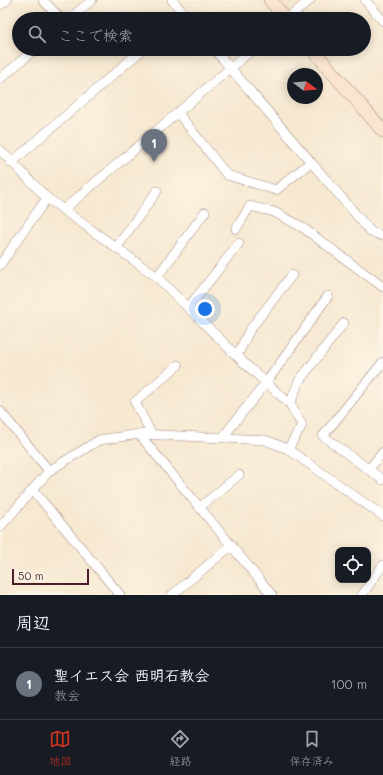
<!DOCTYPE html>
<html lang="ja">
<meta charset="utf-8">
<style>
body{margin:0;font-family:Mali,"Klee One",sans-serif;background:#20242c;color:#f1f3f6}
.controls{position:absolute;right:12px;bottom:12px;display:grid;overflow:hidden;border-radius:8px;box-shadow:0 2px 10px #0003}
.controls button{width:36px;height:36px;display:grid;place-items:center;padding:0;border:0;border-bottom:1px solid #363941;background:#171b24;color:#f1f3f6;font:20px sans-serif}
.compass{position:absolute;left:287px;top:68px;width:36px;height:36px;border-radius:50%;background:#171b24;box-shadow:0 2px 10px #0003;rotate:106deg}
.scale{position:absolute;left:12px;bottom:10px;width:77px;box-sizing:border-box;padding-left:4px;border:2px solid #4a1f2b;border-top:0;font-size:11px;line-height:14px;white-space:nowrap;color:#4a1f2b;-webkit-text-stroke:3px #fcf5e5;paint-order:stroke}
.you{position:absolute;left:205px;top:309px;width:14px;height:14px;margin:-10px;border:3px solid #fff;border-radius:50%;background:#1a73e8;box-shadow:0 0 0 6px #1a73e833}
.badge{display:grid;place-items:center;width:26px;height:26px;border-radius:50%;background:#c8321e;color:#fff;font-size:13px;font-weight:700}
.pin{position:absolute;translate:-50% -33px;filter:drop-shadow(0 1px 2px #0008)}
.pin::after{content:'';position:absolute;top:21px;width:14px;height:12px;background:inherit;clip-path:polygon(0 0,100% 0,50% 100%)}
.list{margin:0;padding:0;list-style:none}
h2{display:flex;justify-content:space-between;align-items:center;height:52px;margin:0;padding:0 16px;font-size:17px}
h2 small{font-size:13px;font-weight:400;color:#9ea1a6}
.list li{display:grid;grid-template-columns:26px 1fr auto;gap:12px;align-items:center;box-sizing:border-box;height:72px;padding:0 16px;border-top:1px solid #363941}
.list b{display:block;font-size:15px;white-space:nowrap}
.list p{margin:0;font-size:13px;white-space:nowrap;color:#9ea1a6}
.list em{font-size:13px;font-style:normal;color:#9ea1a6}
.icon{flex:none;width:22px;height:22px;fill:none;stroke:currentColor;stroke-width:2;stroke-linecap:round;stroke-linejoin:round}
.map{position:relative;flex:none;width:383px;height:595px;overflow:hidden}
.search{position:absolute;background:#171b24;box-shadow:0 2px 10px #0003;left:12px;right:12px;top:12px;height:44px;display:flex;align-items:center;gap:10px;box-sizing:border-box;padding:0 14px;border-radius:22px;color:#9ea1a6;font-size:15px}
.sheet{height:124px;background:#171b24}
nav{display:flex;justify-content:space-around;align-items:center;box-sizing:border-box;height:56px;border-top:1px solid #363941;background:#171b24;font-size:11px;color:#9ea1a6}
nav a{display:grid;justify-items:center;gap:2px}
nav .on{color:#c8321e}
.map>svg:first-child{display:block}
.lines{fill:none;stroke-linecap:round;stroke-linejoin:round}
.street-casing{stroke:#a0847e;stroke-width:10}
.secondary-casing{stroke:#a0847e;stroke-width:14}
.street{stroke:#fff;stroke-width:9}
.secondary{stroke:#fbe5cf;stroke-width:13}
</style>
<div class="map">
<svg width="383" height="595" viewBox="0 0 383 595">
<rect width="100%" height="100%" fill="#fcf5e5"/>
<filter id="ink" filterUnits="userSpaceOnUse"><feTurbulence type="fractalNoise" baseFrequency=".025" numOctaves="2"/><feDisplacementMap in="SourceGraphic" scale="8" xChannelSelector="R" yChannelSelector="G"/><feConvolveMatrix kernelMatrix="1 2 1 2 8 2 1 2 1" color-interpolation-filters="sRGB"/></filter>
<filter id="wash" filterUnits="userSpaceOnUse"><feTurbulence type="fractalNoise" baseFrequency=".012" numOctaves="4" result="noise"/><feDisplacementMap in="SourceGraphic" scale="16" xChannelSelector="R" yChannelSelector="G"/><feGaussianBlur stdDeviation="0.9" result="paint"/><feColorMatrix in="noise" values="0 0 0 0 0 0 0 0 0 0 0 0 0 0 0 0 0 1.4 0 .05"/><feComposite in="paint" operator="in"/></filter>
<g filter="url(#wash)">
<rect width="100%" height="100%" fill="#f7e8d0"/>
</g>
<g filter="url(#ink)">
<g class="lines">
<g class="street-casing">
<path id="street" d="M 43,0 L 61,19
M 172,0 L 188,19
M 365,0 L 383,21
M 0,5 L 7,0
M 69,19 L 92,0
M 287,19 L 310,0
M 214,49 L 371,232 L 383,236
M 0,79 L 35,49
M 178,113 L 227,175 L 276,190 L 311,162
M 0,150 L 47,198 L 157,277 L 243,362 L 290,404 L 302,425 L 288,449
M 11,163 L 143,49
M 63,210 L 253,49
M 236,229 L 250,206 L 274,212 L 302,227 L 383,287
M 116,248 L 157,191
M 0,265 L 47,198
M 157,277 L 205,212
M 188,308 L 239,243
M 237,356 L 249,331 L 292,275
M 383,362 L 323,436 L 383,480
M 290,404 L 299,381 L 344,323
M 0,411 L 49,471
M 139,434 L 272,595
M 152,435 L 135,402 L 178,365
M 222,438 L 266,383 L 328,296
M 369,469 L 383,452
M 33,490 L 120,595
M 200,507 L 239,475
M 0,527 L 49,471 L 99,440 L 139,434 L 265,440 L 288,449 L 383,516
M 172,595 L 232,545
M 362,595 L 383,565"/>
</g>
<g class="secondary-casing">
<path id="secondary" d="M 270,0 L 286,19
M 312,49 L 383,131"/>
</g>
<use href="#street" class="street"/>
<use href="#secondary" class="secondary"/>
</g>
</g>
</svg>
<div class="controls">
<button><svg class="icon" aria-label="locate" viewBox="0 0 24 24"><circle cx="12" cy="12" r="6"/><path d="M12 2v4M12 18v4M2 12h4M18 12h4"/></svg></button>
</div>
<svg class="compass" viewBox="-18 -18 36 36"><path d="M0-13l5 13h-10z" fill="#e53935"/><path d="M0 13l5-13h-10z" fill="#9ea1a6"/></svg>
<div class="scale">50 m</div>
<div class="you"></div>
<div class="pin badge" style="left:154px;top:162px;background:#6b7280">1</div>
<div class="search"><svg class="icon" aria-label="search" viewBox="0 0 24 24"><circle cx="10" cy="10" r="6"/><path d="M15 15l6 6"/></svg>ここで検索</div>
</div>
<section class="sheet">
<h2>周辺<small></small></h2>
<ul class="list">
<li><span class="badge" style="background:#6b7280">1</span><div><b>聖イエス会 西明石教会</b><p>教会</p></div><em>100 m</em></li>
</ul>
</section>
<nav>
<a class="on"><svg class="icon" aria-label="map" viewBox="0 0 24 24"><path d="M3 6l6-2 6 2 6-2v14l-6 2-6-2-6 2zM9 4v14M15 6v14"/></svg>地図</a>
<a><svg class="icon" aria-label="directions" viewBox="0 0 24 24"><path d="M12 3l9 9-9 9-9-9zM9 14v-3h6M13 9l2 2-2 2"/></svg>経路</a>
<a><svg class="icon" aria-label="saved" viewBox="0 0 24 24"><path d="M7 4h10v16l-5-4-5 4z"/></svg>保存済み</a>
</nav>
